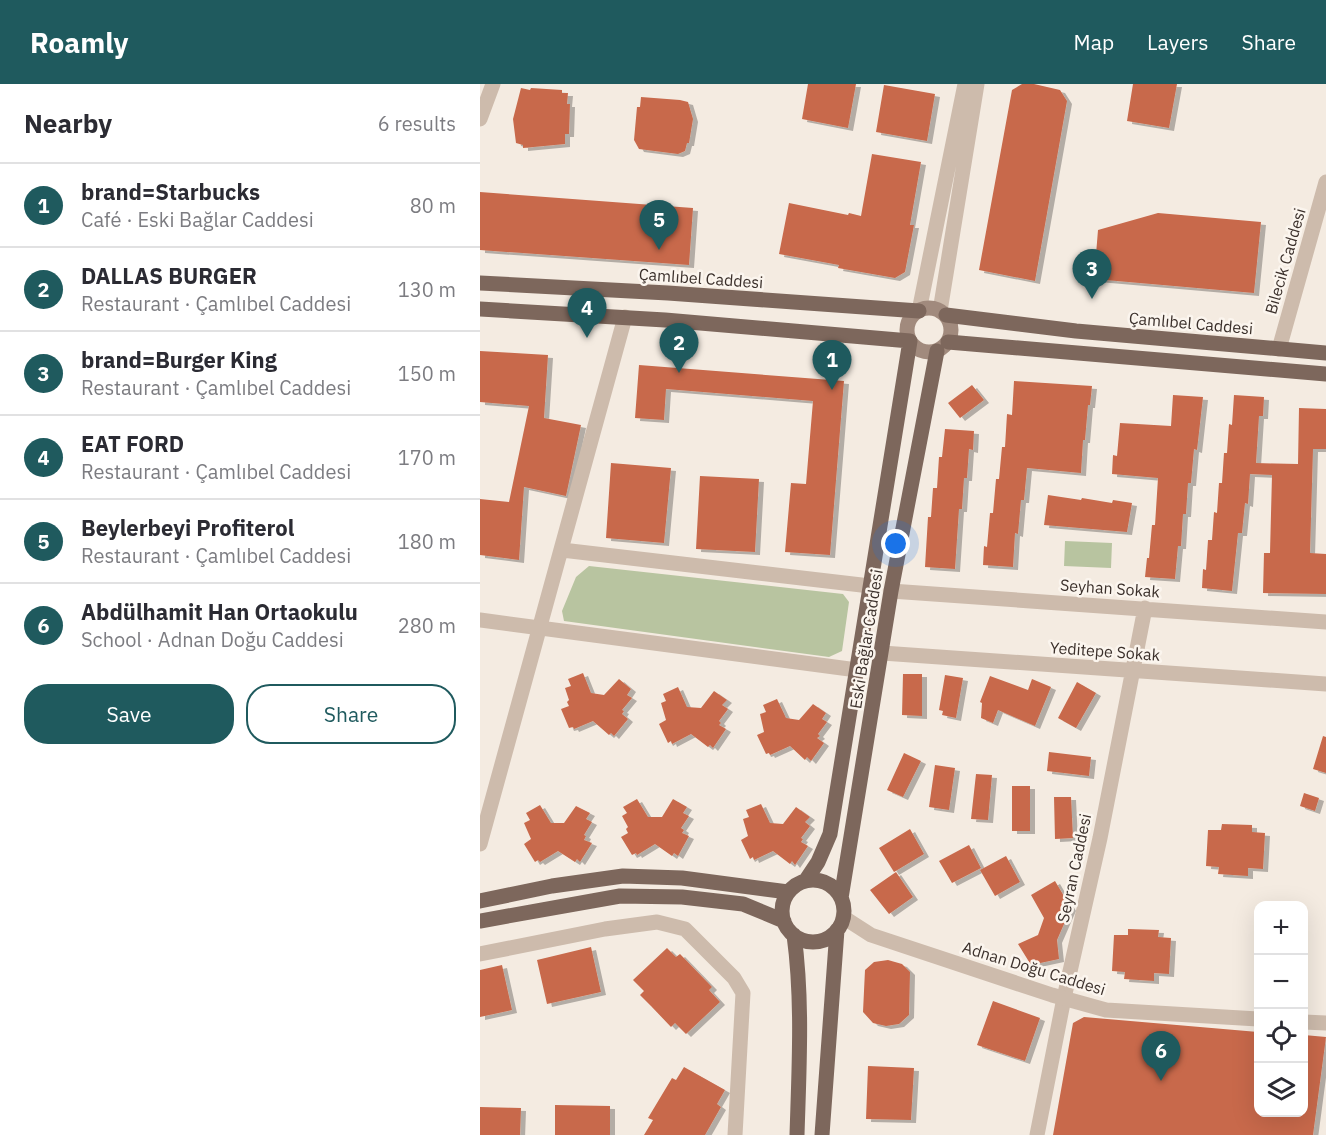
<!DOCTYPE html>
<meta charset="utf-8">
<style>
body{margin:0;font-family:"IBM Plex Sans",sans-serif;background:#f7f7f7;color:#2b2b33}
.controls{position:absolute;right:18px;bottom:18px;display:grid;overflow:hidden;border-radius:12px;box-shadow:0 6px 24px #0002}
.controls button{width:54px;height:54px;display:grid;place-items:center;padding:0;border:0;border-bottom:2px solid #e1e1e2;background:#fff;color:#2b2b33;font:30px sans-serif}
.you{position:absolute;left:416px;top:460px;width:21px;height:21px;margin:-15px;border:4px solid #fff;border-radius:50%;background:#1a73e8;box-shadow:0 0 0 9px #1a73e833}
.badge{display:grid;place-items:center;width:39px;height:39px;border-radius:50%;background:#1f5a5e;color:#fff;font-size:20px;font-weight:700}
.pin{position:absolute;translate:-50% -50px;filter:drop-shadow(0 2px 3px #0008)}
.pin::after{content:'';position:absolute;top:32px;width:21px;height:18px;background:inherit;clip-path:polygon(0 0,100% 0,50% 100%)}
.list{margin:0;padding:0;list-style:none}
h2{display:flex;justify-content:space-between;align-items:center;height:78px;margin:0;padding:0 24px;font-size:26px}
h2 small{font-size:20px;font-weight:400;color:#7c7c81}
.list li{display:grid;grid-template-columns:39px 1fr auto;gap:18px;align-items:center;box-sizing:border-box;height:84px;padding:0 24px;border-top:2px solid #e1e1e2}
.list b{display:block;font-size:22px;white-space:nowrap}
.list p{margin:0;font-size:20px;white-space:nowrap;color:#7c7c81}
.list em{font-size:20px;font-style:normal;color:#7c7c81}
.actions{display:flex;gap:12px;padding:18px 24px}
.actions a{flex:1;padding:14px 0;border:2px solid #1f5a5e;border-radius:24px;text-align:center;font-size:21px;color:#1f5a5e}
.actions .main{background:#1f5a5e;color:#fff}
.icon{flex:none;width:33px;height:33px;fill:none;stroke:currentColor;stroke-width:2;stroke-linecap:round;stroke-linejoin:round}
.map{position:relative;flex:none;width:846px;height:1051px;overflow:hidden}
header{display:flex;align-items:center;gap:36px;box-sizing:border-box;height:84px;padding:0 30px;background:#1f5a5e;color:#fff}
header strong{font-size:28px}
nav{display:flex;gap:33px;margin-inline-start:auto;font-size:21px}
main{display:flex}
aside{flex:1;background:#fff}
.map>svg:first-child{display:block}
.green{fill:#b8c4a0}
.building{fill:#c8694b;filter:url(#shadow)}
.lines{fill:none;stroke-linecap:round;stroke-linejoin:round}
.minor{stroke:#cdbbac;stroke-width:15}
.tertiary{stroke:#cdbbac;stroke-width:15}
.secondary{stroke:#a18a7d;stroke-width:15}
.primary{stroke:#7d675c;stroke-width:15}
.labels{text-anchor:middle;stroke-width:5;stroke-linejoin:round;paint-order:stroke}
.street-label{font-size:16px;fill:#3b302b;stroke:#fbf5ee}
</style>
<header>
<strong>Roamly</strong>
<nav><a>Map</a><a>Layers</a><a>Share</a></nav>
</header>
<main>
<aside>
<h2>Nearby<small>6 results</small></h2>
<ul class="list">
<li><span class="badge">1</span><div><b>brand=Starbucks</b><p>Café · Eski Bağlar Caddesi</p></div><em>80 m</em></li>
<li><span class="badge">2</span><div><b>DALLAS BURGER</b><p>Restaurant · Çamlıbel Caddesi</p></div><em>130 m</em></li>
<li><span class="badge">3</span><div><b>brand=Burger King</b><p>Restaurant · Çamlıbel Caddesi</p></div><em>150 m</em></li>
<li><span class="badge">4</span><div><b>EAT FORD</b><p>Restaurant · Çamlıbel Caddesi</p></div><em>170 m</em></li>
<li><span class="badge">5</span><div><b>Beylerbeyi Profiterol</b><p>Restaurant · Çamlıbel Caddesi</p></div><em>180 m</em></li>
<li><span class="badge">6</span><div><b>Abdülhamit Han Ortaokulu</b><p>School · Adnan Doğu Caddesi</p></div><em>280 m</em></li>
</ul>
<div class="actions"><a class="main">Save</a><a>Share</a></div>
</aside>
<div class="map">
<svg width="846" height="1051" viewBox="0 0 846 1051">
<defs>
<filter id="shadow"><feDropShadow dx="5" dy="3" stdDeviation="0" flood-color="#0004"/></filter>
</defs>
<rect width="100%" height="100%" fill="#f4ebe1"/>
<path class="green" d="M 585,457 L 632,459 L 631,484 L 584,482 Z
M 109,482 L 363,510 L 369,518 L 362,567 L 349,573 L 84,537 L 82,527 L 96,493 Z"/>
<path class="building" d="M 328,0 L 376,0 L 368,44 L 322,35 Z
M 542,0 L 554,0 L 580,6 L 587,17 L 555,197 L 499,186 L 532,6 Z
M 653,0 L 697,0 L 689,44 L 647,37 Z
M 404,1 L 455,10 L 447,57 L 396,48 Z
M 41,4 L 50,6 L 51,4 L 82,6 L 82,9 L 88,9 L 87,20 L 90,20 L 89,50 L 85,50 L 85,60 L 43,64 L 43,61 L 36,59 L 33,35 Z
M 161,13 L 200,16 L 208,18 L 213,35 L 209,59 L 207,59 L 205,67 L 198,70 L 159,65 L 154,56 L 157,23 L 160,23 Z
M 392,70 L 441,78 L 430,141 L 434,141 L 425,188 L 415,194 L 358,184 L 359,181 L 299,170 L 309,119 L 368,131 L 369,129 L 381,132 Z
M 0,108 L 213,124 L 209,181 L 0,166 Z
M 678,129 L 781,138 L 774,209 L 614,195 L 618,146 Z
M 0,267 L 68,271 L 64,334 L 101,341 L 86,412 L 44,403 L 39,476 L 0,471 L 0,415 L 29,418 L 49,322 L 0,318 Z
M 159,281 L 364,297 L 350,471 L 305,468 L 311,399 L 326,400 L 333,317 L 186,305 L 184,336 L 155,334 Z
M 534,297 L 612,302 L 610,321 L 608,321 L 605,356 L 603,356 L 601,389 L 547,384 L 544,416 L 541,416 L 538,450 L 535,449 L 533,483 L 503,481 L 504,462 L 507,463 L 510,429 L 513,429 L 516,395 L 519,395 L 522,363 L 525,363 L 527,330 L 532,331 Z
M 492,301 L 504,316 L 480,334 L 468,319 Z
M 693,311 L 723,313 L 717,366 L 714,365 L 711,399 L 708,399 L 706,430 L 703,430 L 701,462 L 698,462 L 695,495 L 665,493 L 667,474 L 669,474 L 672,441 L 675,441 L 678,394 L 632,390 L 633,371 L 637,372 L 640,339 L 691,342 Z
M 754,311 L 784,313 L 783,332 L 779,332 L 776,379 L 818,380 L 819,324 L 846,325 L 846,365 L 833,365 L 830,469 L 846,470 L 846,510 L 783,509 L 784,469 L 790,469 L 792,391 L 770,390 L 768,420 L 765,419 L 762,449 L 758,449 L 752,507 L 722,504 L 723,485 L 726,486 L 728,456 L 732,456 L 734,428 L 737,429 L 739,399 L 742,399 L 744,369 L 747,369 L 749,340 L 752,341 Z
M 465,345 L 494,347 L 493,366 L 489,365 L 487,394 L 484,394 L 482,425 L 479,425 L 475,485 L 445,483 L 448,433 L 451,433 L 453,404 L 457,404 L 459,373 L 462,373 Z
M 131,379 L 191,384 L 184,459 L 126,454 Z
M 220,392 L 279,395 L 275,468 L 216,465 Z
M 568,411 L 601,416 L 602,414 L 632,419 L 633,416 L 652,419 L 647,448 L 564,441 Z
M 103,589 L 111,609 L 124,611 L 139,595 L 151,605 L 147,611 L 152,614 L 142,626 L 144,627 L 142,630 L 148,635 L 134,652 L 131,649 L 129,651 L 113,637 L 94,645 L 93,643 L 89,644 L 81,625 L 89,622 L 87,618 L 89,616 L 85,604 L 91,602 L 88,595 Z
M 423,590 L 442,590 L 442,632 L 422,631 Z
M 465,591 L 483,594 L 476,634 L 462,631 L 463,627 L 459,626 Z
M 510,592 L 548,606 L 552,595 L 571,603 L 555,642 L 518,626 L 513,639 L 501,634 L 502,619 L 500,618 Z
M 597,598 L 616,609 L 596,644 L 578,634 Z
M 198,603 L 207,623 L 221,624 L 234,607 L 247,616 L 242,621 L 248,625 L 239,637 L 241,639 L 239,641 L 246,645 L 233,664 L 230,661 L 228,663 L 211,650 L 192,660 L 191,657 L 188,659 L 179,640 L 186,636 L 181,619 L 186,617 L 183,610 Z
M 297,615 L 306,634 L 319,636 L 333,620 L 346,629 L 342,635 L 347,638 L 338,650 L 340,652 L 337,654 L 344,659 L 331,677 L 327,673 L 325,676 L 310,662 L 290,671 L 289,669 L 286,670 L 277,651 L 284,648 L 280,630 L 286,628 L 283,621 Z
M 843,652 L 846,653 L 846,689 L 833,685 Z
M 569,668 L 611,673 L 609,692 L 567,687 Z
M 424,669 L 441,677 L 423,713 L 407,706 Z
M 455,681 L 475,684 L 469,726 L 449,723 Z
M 496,690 L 512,691 L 508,736 L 491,735 Z
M 532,702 L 550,702 L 550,747 L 532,747 Z
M 824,709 L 839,714 L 835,727 L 820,722 Z
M 574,713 L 591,713 L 593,754 L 575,755 Z
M 157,715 L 168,733 L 182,733 L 193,715 L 207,723 L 203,729 L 209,732 L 201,744 L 204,746 L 202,749 L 209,752 L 198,772 L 194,769 L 192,772 L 175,760 L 157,771 L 156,769 L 152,771 L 141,753 L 148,749 L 146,745 L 148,743 L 142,732 L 147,729 L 143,723 Z
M 281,720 L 290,739 L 303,740 L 316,723 L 330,733 L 325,738 L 330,742 L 321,754 L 323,755 L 321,758 L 328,762 L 315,781 L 312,777 L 310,780 L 293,767 L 274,776 L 273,773 L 270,775 L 261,756 L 268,752 L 263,735 L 269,733 L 266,726 Z
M 60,721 L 71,739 L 84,739 L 96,722 L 110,729 L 106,735 L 112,738 L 104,751 L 106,752 L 104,756 L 112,759 L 100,778 L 97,775 L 95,778 L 78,767 L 60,778 L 58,776 L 55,778 L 44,760 L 51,755 L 44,739 L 50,736 L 46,729 Z
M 742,740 L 772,741 L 772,748 L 785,749 L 783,785 L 768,784 L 768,792 L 738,790 L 739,783 L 726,782 L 728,746 L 741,746 Z
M 430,745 L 444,770 L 414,788 L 399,764 Z
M 489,761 L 501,784 L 472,799 L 459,777 Z
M 526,772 L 540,798 L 515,812 L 500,786 Z
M 416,788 L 433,813 L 409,830 L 390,806 Z
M 575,797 L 591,824 L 577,856 L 579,875 L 551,881 L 538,860 L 558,851 L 564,834 L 551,811 Z
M 648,845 L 679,846 L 678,853 L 691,854 L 689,890 L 674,889 L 674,897 L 644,895 L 645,888 L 632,887 L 634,851 L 648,851 Z
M 111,863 L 121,908 L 67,920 L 57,876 Z
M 187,864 L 196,873 L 200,870 L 232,903 L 229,906 L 240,918 L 206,950 L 195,939 L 191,943 L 171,922 L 160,911 L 164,907 L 153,896 Z
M 408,876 L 422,880 L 430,888 L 429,931 L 419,940 L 406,942 L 393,939 L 383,928 L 385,886 L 394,878 Z
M 22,881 L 32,926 L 0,933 L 0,886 Z
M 513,917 L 560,934 L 545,977 L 497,961 Z
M 604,933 L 778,948 L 778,1029 L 824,1029 L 824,951 L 846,953 L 833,1051 L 573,1051 L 593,939 Z
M 388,982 L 434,984 L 431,1036 L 386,1035 Z
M 204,983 L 245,1006 L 237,1020 L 241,1023 L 225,1051 L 164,1051 L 173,1036 L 168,1034 L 192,994 L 196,996 Z
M 75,1021 L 130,1022 L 130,1051 L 75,1051 Z
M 0,1023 L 41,1024 L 40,1051 L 0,1051 Z"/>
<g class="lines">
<path class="minor" d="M 799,265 L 846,98
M 82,466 L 390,502
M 411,507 L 846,538
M 0,536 L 377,586
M 402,569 L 846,600
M 0,760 L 145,233
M 0,870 L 125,845 L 177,838 L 205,845 L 254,894 L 263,909 L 255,1051
M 557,1051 L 584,914 L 620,754 L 665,524"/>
<path class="tertiary" d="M 0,35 L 13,0
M 439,227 L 485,0
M 460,227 L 497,0
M 363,833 L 391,851 L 572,911 L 626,926 L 778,935
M 824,938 L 846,939"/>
<path class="secondary" d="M427 246a22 22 0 1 1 44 0a22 22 0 1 1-44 0Z"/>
<path class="primary" d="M 0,199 L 188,209 L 439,227
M 0,225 L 185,236 L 430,257 L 350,750 L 338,778 L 326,796
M 466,231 L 596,247 L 846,269
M 468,258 L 846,290
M302 827a31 31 0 1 1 62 0a31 31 0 1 1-62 0Z
M 361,814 L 411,507 L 457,267
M 0,817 L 72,802 L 143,792 L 202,794 L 308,808
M 0,837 L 140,812 L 202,813 L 263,820 L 304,837
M 314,851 C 323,917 319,985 317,1051
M 342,1051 L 357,846"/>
</g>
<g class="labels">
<g class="street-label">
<text transform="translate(805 177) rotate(-74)" y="6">Bilecik Caddesi</text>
<text transform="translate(221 194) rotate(4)" y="6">Çamlıbel Caddesi</text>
<text transform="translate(711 239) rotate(5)" y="6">Çamlıbel Caddesi</text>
<text transform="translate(630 504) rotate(4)" y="6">Seyhan Sokak</text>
<text transform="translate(386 555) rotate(-81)" y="6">Eski Bağlar Caddesi</text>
<text transform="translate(625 567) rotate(4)" y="6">Yeditepe Sokak</text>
<text transform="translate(594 784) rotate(-78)" y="6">Seyran Caddesi</text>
<text transform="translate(554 884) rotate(17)" y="6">Adnan Doğu Caddesi</text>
</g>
</g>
</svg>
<div class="controls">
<button>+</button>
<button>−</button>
<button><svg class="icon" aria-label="locate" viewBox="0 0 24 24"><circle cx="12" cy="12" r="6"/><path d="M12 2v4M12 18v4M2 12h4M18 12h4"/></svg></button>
<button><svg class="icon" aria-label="layers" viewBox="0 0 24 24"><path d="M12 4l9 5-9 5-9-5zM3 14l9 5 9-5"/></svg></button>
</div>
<div class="you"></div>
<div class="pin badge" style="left:352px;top:306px">1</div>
<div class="pin badge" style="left:199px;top:289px">2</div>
<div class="pin badge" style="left:612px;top:215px">3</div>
<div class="pin badge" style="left:107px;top:254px">4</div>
<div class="pin badge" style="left:179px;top:166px">5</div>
<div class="pin badge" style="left:681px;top:997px">6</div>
</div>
</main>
